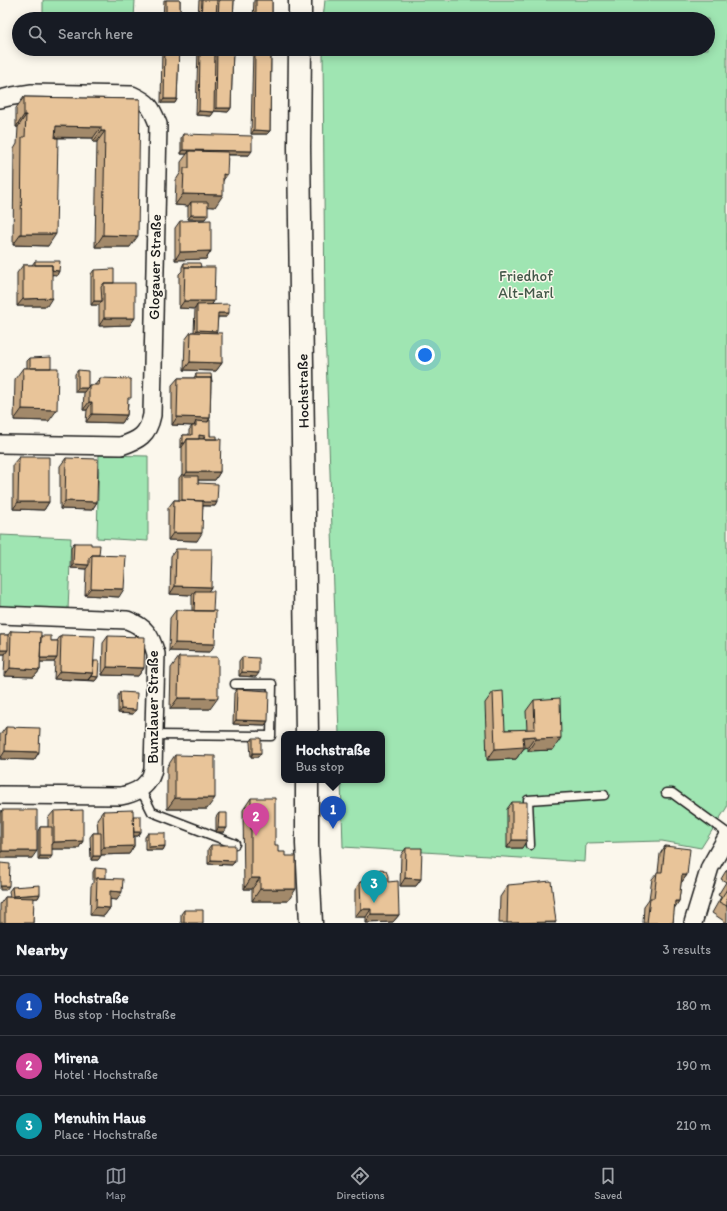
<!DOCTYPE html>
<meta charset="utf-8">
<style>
body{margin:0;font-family:Itim,sans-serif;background:#242831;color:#f1f3f6}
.you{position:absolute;left:425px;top:355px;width:14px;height:14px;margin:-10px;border:3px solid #fff;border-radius:50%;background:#1a73e8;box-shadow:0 0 0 6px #1a73e833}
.badge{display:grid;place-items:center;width:26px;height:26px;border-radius:50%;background:#8c9099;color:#fff;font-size:13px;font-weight:700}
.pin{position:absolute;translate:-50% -33px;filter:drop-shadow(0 1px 2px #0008)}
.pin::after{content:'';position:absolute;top:21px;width:14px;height:12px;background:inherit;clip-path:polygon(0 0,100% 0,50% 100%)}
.popup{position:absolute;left:281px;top:731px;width:104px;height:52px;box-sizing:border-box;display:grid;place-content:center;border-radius:8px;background:#171b24;filter:drop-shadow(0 1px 3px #0005);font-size:13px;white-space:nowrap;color:#9ea1a6}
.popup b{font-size:15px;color:#f1f3f6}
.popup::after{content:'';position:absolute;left:50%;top:100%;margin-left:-8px;border:8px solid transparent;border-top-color:#171b24}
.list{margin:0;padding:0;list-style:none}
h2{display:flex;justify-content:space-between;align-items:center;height:52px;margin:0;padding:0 16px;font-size:17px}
h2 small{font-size:13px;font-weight:400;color:#9ea1a6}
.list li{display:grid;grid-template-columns:26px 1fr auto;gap:12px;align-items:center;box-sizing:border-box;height:60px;padding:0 16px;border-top:1px solid #363941}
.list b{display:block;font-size:15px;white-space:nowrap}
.list p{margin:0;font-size:13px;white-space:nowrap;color:#9ea1a6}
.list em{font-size:13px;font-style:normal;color:#9ea1a6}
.icon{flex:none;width:22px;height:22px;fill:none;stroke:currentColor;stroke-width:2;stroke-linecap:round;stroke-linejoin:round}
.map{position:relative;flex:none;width:727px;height:923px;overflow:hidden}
.search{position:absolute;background:#171b24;box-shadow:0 2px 10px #0003;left:12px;right:12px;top:12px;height:44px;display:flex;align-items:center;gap:10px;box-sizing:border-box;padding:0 14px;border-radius:22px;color:#9ea1a6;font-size:15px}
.sheet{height:232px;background:#171b24}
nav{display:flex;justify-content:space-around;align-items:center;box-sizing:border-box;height:56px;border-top:1px solid #363941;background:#171b24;font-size:11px;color:#9ea1a6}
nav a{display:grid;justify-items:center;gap:2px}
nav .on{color:#8c9099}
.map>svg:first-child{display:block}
.green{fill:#9fe5b2;stroke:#5e8067}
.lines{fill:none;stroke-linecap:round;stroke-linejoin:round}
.service-casing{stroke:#1c1c1c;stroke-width:11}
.minor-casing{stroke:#1c1c1c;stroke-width:20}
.primary-casing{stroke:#1c1c1c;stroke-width:25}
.service{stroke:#fbf7ec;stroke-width:8}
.minor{stroke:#fbf7ec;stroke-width:17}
.primary{stroke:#fbf7ec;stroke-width:22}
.wall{fill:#c8a984;stroke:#1c1c1c}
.shaded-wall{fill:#a2896b;stroke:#1c1c1c}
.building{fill:#e8c499;stroke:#1c1c1c}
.labels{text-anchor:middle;stroke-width:3;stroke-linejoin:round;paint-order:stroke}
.street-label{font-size:15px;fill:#1c1c1c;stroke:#fbf7ec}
.park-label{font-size:15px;fill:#435849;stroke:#fbf7ec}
</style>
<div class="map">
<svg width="727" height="923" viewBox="0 0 727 923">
<rect width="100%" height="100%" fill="#fbf7ec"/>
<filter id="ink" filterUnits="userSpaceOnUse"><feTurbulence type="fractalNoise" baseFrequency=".025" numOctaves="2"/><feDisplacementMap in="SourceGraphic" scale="8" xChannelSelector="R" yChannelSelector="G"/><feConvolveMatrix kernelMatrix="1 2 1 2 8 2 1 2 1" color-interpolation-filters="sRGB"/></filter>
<g filter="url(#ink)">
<path class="green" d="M 43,0 L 135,0 L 134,19 L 43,19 Z
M 325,0 L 727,0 L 727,807 L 701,848 L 662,841 L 586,843 L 585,862 L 343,847 L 341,780 L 382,780 L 382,734 L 339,734 L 325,327 L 323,49 L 708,49 L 708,19 L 323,19 Z
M 43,49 L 134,49 L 134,51 Z
M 99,455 L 148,456 L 148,541 L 97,538 Z
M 0,535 L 71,538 L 68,610 L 9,608 L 0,605 Z"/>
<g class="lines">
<g class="service-casing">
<path id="service" d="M 154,735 L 271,736 L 272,684 L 235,684
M 140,788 L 152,812 L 235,844
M 666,793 L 672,793 L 727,833
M 530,845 L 528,800 L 604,795"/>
</g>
<g class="minor-casing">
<path id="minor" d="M 0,99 L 13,96 L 32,93 L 132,95 C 149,103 151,106 158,124 L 152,415 C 148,435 139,440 121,446 L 0,444
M 0,615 L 127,620 C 146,627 151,636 156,654 L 153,769 C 152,773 151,778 148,781 C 142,790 131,794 121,796 L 0,795
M 693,923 L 710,867 L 727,837"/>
</g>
<g class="primary-casing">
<path id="primary" d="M 300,19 L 300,0
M 300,49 L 299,147 L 307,734
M 307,780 L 307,844 L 311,923"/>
</g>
<use href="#service" class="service"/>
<use href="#minor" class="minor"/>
<use href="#primary" class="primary"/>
</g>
<path class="wall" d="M 164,0 L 180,0 L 180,19 L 163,19 Z
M 199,0 L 234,0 L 233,19 L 198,19 Z
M 254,0 L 272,0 L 272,19 L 253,19 Z
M 162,49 L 179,49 L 177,99 L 175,103 L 161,103 Z
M 198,49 L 233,49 L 231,108 L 228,112 L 214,111 L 211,116 L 196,115 Z
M 253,49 L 271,49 L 270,131 L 267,134 L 251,134 Z
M 24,97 L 140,99 L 130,247 L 95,247 L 97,142 L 93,142 L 93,138 L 55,138 L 48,246 L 13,245 L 14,149 L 17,144 L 18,127 L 16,127 L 16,108 Z
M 183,134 L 249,155 L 228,155 L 223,181 L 215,207 L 208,206 L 205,219 L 188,219 L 188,206 L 175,205 L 176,180 L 181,172 L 181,162 L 187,154 L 181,154 L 181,138 Z
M 180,221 L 211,251 L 206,259 L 175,260 L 175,228 Z
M 35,261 L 59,271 L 57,275 L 52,274 L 47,306 L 17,306 L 17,273 L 23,265 L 32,265 Z
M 184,263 L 201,267 L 214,301 L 212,304 L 229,313 L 226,317 L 218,317 L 216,333 L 222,363 L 216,371 L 184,370 L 185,340 L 191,332 L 194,332 L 195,309 L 179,308 L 179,274 L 182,271 L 182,267 Z
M 94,270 L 114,283 L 130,325 L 99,326 L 99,305 L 91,305 L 91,274 Z
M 30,358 L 49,421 L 14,420 L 15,379 L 23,368 L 27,368 L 27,361 Z
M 78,370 L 88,387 L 89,385 L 95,385 L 100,378 L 128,403 L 127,415 L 122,423 L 86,422 L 87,410 L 83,410 L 84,392 L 75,392 L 75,374 Z
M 196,374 L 211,382 L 210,418 L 209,420 L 210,436 L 217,439 L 220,472 L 215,480 L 198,480 L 198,483 L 217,502 L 215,506 L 203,506 L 197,541 L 168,540 L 168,508 L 174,500 L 179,500 L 179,478 L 182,474 L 182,447 L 180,447 L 180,439 L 183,435 L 189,435 L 189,430 L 192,426 L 194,426 L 172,425 L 172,385 L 178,378 L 194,378 Z
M 19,457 L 49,502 L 44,510 L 13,509 L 13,464 Z
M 66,458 L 97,502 L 92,510 L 60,509 L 60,466 Z
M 74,543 L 91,545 L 99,555 L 119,597 L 85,595 L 86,569 L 71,568 L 71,547 Z
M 176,549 L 211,587 L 208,591 L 210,652 L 169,651 L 170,618 L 176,610 L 192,611 L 192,595 L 170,594 L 171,556 Z
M 11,631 L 41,636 L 51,641 L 57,641 L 61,635 L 94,661 L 98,677 L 95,681 L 54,679 L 55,662 L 40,662 L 40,670 L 34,677 L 4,676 L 5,654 L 0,654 L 0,635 L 8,635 Z
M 108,636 L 144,668 L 138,676 L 102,675 L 103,643 Z
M 179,657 L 210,709 L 170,709 L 171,668 Z
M 242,657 L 256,677 L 239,676 L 239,661 Z
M 237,689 L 268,721 L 265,725 L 233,724 L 234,693 Z
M 120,692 L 133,714 L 118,713 L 118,696 Z
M 493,692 L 505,730 L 527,730 L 526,711 L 534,700 L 553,750 L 528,751 L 528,747 L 524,748 L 516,759 L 487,760 L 485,703 Z
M 6,727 L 39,752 L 34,760 L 0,759 L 0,735 Z
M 253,738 L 258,757 L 251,757 L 250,742 Z
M 175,755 L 207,809 L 167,809 L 167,767 Z
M 251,798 L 275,845 L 278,852 L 285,856 L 288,901 L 252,901 L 252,889 L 244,889 L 243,810 Z
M 512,802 L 522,848 L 507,848 L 507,809 Z
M 2,810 L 32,858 L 0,858 L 0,814 Z
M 54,811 L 83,841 L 78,849 L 52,849 L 49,860 L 38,860 L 38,831 L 40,827 L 48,827 L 48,818 Z
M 103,811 L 133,816 L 141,832 L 138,836 L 134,836 L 134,846 L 129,854 L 101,855 L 98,860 L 91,860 L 90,837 L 93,833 L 98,833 L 97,819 Z
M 219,813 L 224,832 L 216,832 L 216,817 Z
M 148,833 L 165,846 L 163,850 L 145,850 L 145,837 Z
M 211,845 L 235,861 L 232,865 L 208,864 L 208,849 Z
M 665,846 L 687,875 L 681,883 L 679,901 L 674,908 L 673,923 L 643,923 L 644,906 L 649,899 L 652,879 L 658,872 L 660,854 Z
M 406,848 L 421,879 L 416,886 L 400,886 L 401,855 Z
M 95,868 L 106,878 L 117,900 L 110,899 L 110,908 L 104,916 L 90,915 L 91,886 L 93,883 L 93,872 Z
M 727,869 L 727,923 L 712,913 L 721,897 L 718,895 L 726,882 L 721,879 Z
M 376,871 L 388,882 L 399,915 L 393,922 L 366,923 L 366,917 L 355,917 L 355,890 L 360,882 L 370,882 Z
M 508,885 L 556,923 L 499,923 L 500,897 Z
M 12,887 L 40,894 L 38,898 L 33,898 L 33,923 L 0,923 L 0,904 L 5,897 L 10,897 L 9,891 Z
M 184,910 L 203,923 L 181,923 L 181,914 Z"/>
<path class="shaded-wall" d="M 164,99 L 177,99 L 175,103 L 161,103 Z
M 216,108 L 231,108 L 228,112 L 213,111 Z
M 199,111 L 214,112 L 211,116 L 196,115 Z
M 24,115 L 26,115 L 18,127 L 16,127 Z
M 56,126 L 101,127 L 93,138 L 48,137 Z
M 254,130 L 270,131 L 267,134 L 251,134 Z
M 101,131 L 105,131 L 97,142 L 93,142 Z
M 183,150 L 252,151 L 249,155 L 189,154 L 189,151 L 187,154 L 181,154 Z
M 223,174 L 227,175 L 219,186 Z
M 183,194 L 223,195 L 215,207 L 191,206 L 191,202 L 188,206 L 175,205 Z
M 191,215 L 208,215 L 205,219 L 188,219 Z
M 21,234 L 56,234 L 48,246 L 13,245 Z
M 103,235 L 138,236 L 130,247 L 95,247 Z
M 211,251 L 206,259 L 175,260 L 180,252 Z
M 35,269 L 59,271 L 57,275 L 32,273 Z
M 52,298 L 47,306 L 17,306 L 23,299 Z
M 94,301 L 102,301 L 99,305 L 91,305 Z
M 184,301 L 214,301 L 209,309 L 197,305 L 195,309 L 179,308 Z
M 218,313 L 229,313 L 226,317 L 215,317 Z
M 104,318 L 135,318 L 130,325 L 99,326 Z
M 197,330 L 217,331 L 215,335 L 194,334 Z
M 190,362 L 222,363 L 216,371 L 184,370 Z
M 78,388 L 87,388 L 84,392 L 75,392 Z
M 89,402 L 92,402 L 87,410 L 83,410 Z
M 22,409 L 57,410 L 49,421 L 14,420 Z
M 92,414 L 127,415 L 122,423 L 86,422 Z
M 177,417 L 210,418 L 205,426 L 196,421 L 194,426 L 172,425 Z
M 199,435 L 205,436 L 203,439 L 196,439 Z
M 183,443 L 185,443 L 182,447 L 180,447 Z
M 187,472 L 220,472 L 215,480 L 182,480 Z
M 65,501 L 97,502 L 92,510 L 60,509 Z
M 187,501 L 217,502 L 215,506 L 186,505 Z
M 18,502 L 49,502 L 44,510 L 13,509 Z
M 173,533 L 202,533 L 197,541 L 168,540 Z
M 73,564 L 89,565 L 86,569 L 71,568 Z
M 175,586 L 211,587 L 206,595 L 195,591 L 192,595 L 170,594 Z
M 91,588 L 124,589 L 119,597 L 85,595 Z
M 175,643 L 215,644 L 210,652 L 169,651 Z
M 0,650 L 8,650 L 5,654 L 0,654 Z
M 38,658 L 57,658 L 54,662 L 35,662 Z
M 107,667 L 144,668 L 138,676 L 102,675 Z
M 10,668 L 40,670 L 34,677 L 4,676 Z
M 60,671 L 93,673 L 88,680 L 54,679 Z
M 242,672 L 259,673 L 256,677 L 239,676 Z
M 91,676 L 98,677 L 95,681 L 88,680 Z
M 178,698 L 218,698 L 210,709 L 170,709 Z
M 121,709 L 136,710 L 133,714 L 118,713 Z
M 236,720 L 268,721 L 265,725 L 233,724 Z
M 536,736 L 528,747 L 524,748 L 516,759 L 487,760 L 495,749 L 523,737 Z
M 561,738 L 553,750 L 528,751 L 536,739 Z
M 5,751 L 39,752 L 34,760 L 0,759 Z
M 253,753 L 261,753 L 258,757 L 251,757 Z
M 175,798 L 215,798 L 207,809 L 167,809 Z
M 218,828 L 227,828 L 224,832 L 216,832 Z
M 133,832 L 141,832 L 138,836 L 130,836 Z
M 512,840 L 527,840 L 522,848 L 507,848 Z
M 83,841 L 78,849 L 49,849 L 54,842 Z
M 134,846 L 129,854 L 98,855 L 104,847 Z
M 165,846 L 163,850 L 145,850 L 148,847 Z
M 2,851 L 37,851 L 32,858 L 0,858 L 0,854 Z
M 40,856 L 52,856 L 49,860 L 38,860 Z
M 93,856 L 101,856 L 98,860 L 91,860 Z
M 211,860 L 235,861 L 232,865 L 208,864 Z
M 682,875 L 687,875 L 681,883 L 676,883 Z
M 251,878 L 260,878 L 252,889 L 244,889 Z
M 405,878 L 421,879 L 416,886 L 400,886 Z
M 0,886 L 9,886 L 6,890 L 0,890 Z
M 260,889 L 296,889 L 288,901 L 252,901 Z
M 110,891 L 122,892 L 117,900 L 105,899 Z
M 40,894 L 38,898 L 10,900 L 13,896 Z
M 675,901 L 679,901 L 674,909 Z
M 96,907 L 110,908 L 104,916 L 90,915 Z
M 361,909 L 371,909 L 366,917 L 355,917 Z
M 371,915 L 399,915 L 393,922 L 366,923 Z"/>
<path class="building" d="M 166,0 L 180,0 L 180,19 L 166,19 Z
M 202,0 L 217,0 L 216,19 L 201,19 Z
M 219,0 L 234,0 L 233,19 L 218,19 Z
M 256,0 L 272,0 L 272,19 L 256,19 Z
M 165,49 L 179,49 L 177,99 L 164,99 Z
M 200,49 L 215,49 L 214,112 L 199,111 Z
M 217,49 L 233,49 L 231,108 L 216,108 Z
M 255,49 L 271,49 L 270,131 L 254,130 Z
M 24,97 L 140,99 L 138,236 L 103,235 L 105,131 L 101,131 L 101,127 L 56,126 L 55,138 L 58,138 L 56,234 L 21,234 L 22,137 L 25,137 L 26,115 L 24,115 Z
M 183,134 L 252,136 L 252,151 L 183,150 Z
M 189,151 L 228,152 L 227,175 L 223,174 L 223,195 L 183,194 L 184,168 L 189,168 Z
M 191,202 L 208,202 L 208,215 L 191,215 Z
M 211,220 L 211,251 L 180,252 L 180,221 Z
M 35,261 L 60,261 L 59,271 L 52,270 L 52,265 L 35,265 Z
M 184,263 L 200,263 L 201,267 L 184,267 Z
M 23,265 L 52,265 L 52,298 L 23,299 Z
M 185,267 L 215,267 L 214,301 L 184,301 Z
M 114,269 L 114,283 L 104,283 L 101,287 L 102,301 L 94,301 L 94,270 Z
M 104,283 L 135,283 L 135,318 L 104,318 Z
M 229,304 L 229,313 L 218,313 L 217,331 L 197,330 L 197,305 Z
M 191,332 L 222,333 L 222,363 L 190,362 Z
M 51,357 L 51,368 L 30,368 L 30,358 Z
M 23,368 L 58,368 L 57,410 L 22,409 Z
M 78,370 L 88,371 L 88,387 L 87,388 L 78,388 Z
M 196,374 L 211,374 L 212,382 L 211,378 L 196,378 Z
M 100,378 L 131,379 L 131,398 L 128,398 L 127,415 L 92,414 L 92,402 L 89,402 L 89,385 L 99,385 Z
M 178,378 L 211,378 L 210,418 L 177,417 Z
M 209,420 L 210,420 L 210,436 L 217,436 L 217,439 L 205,439 L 205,436 L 199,435 L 199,439 L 187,439 L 185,443 L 183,443 L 183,435 L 192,435 L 192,426 L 196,426 L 196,421 L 208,422 Z
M 187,439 L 221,439 L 220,472 L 187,472 Z
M 19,457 L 49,457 L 49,502 L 18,502 Z
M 66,458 L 98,459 L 97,502 L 65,501 Z
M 182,474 L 184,474 L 184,476 L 198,476 L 198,483 L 218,484 L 217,502 L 203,502 L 203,501 L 182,500 Z
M 174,500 L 203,501 L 202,533 L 173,533 Z
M 74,543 L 91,543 L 91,545 L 100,545 L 99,555 L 92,555 L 89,558 L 89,565 L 73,564 Z
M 176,549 L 212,549 L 211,587 L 175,586 Z
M 92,555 L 126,556 L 124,589 L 91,588 Z
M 195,591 L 214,591 L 213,611 L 194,611 Z
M 176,610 L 216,611 L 215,644 L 175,643 Z
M 11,631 L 41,632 L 40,670 L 10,668 Z
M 0,635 L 8,635 L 8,650 L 0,650 Z
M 61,635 L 95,636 L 93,673 L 60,671 Z
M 41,636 L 51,636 L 51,641 L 58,641 L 57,658 L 40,658 Z
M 108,636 L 145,637 L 144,668 L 107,667 Z
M 179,657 L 218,657 L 218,698 L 178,698 Z
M 242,657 L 259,658 L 259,673 L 242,672 Z
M 94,661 L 99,661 L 98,677 L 91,676 L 93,673 Z
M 237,689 L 269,691 L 268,721 L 236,720 Z
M 503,691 L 505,730 L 535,729 L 534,700 L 560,698 L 561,738 L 536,739 L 536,736 L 523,737 L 524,747 L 495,749 L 493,692 Z
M 120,692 L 137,693 L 136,710 L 121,709 Z
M 6,727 L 40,728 L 39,752 L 5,751 Z
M 253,738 L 261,738 L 261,753 L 253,753 Z
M 175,755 L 215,756 L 215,798 L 175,798 Z
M 251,798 L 275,798 L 275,845 L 278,845 L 278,852 L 285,852 L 285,856 L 296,856 L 296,889 L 260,889 L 260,878 L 251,878 Z
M 512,802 L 527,802 L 527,840 L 512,840 Z
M 2,810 L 37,810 L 37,851 L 2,851 Z
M 83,810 L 83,841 L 54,842 L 54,811 Z
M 133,810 L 134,846 L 104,847 L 103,811 Z
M 219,813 L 227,813 L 227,828 L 218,828 Z
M 133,816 L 141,816 L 141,832 L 134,832 Z
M 40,827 L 52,827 L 52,856 L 40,856 Z
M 93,833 L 101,833 L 101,856 L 93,856 Z
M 148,833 L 165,833 L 165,846 L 148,847 Z
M 211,845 L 235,845 L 235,861 L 211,860 Z
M 665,846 L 690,849 L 687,875 L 682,875 L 679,901 L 675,901 L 673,923 L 647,923 L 650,898 L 654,898 L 657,872 L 662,872 Z
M 406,848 L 422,848 L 421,879 L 405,878 Z
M 0,863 L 10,864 L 9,886 L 0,886 Z
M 95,868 L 106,869 L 106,878 L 97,878 L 95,879 Z
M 382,869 L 386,871 L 388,876 L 388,882 L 398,881 L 399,915 L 371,915 L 371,909 L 361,909 L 360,882 L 374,881 L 374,875 L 376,871 Z
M 97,878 L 123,879 L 122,892 L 110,891 L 110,908 L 96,907 Z
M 551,881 L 556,922 L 507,923 L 508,885 Z
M 40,885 L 40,894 L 13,896 L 12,887 Z
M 727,889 L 727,906 L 719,902 Z
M 5,897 L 34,898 L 33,923 L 5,923 Z
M 184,910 L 203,910 L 203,923 L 184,923 Z"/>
</g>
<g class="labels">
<g class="street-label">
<text transform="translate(155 267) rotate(-89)" y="5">Glogauer Straße</text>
<text transform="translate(303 391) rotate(-91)" y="5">Hochstraße</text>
<text transform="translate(153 707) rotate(-90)" y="5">Bunzlauer Straße</text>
</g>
<g class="park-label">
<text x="526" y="281">Friedhof<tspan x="526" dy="17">Alt-Marl</tspan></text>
</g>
</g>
</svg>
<div class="you"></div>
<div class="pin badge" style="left:333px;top:829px;background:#1a4fb4">1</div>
<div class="popup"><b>Hochstraße</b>Bus stop</div>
<div class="pin badge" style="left:256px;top:836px;background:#d1479c">2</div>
<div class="pin badge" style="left:374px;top:903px;background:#0f9aa8">3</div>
<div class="search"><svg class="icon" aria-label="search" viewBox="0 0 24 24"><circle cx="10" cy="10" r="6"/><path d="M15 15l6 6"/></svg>Search here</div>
</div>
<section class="sheet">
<h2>Nearby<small>3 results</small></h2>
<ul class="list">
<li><span class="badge" style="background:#1a4fb4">1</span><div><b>Hochstraße</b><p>Bus stop · Hochstraße</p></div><em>180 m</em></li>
<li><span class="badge" style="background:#d1479c">2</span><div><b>Mirena</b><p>Hotel · Hochstraße</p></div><em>190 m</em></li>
<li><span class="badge" style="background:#0f9aa8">3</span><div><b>Menuhin Haus</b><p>Place · Hochstraße</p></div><em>210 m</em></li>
</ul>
</section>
<nav>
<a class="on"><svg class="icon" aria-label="map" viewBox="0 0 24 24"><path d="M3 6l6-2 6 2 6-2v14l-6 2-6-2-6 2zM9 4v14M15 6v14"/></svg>Map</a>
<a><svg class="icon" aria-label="directions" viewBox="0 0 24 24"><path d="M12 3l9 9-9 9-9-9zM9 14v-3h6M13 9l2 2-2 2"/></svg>Directions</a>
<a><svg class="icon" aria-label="saved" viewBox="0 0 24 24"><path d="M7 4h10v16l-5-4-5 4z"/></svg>Saved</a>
</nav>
